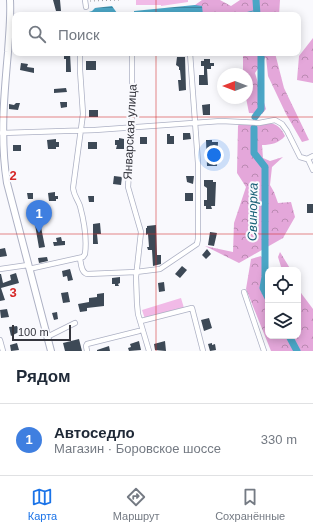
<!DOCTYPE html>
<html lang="ru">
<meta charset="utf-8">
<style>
body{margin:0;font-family:Helvetica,sans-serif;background:#f2f2f3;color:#1f2937}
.controls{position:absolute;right:12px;bottom:12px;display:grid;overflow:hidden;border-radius:8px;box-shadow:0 2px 10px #0003}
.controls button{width:36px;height:36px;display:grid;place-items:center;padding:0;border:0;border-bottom:1px solid #e0e1e3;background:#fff;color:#1f2937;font:20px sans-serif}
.compass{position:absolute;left:217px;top:68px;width:36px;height:36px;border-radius:50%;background:#fff;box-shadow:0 2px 10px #0003;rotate:270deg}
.scale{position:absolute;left:12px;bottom:10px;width:59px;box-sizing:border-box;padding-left:4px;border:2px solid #35363e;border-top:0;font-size:11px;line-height:14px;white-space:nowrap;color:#35363e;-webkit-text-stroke:3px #f9f9fd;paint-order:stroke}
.you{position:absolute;left:214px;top:155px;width:14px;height:14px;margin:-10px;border:3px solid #fff;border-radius:50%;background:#1a73e8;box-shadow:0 0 0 6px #1a73e833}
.badge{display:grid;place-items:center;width:26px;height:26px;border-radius:50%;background:#1a73e8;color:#fff;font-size:13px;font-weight:700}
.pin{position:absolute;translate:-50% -33px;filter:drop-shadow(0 1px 2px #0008)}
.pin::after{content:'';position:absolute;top:21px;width:14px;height:12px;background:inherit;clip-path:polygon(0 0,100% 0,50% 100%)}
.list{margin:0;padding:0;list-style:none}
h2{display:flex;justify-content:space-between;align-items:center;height:52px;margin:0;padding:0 16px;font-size:17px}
h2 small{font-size:13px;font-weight:400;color:#747a83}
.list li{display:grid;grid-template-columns:26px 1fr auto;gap:12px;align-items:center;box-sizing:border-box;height:72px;padding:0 16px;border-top:1px solid #e0e1e3}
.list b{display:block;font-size:15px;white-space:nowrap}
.list p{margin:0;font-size:13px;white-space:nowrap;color:#747a83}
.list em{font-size:13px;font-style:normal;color:#747a83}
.icon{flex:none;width:22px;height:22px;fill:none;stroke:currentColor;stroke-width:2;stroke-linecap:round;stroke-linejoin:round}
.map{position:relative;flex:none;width:313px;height:351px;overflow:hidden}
.search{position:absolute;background:#fff;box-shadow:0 2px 10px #0003;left:12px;right:12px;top:12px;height:44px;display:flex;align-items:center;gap:10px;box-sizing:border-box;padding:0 14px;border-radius:8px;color:#747a83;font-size:15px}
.sheet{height:124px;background:#fff}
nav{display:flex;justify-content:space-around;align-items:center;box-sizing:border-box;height:56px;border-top:1px solid #e0e1e3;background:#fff;font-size:11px;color:#747a83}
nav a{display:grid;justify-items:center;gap:2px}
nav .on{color:#1a73e8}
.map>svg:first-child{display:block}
.green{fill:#f1bae7}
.forest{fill:url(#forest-crowns)}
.water{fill:url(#water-rules)}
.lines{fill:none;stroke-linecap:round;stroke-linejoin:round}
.stream{stroke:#4ba6c6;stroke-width:1}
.river{stroke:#4ba6c6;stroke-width:7}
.building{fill:#3d4956}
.minor-casing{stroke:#adb1c4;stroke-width:6}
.major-casing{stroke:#adb1c4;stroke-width:8}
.path{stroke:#94949a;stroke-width:1;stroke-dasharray:1 3;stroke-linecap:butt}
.minor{stroke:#fff;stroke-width:4.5}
.major{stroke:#fff;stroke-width:6}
.grid{fill:none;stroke:#d62828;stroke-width:1;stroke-opacity:0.55}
.labels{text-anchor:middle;stroke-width:4;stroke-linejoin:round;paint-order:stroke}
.street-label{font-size:12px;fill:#35363e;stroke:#f9f9fd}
.water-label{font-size:13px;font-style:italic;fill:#165e75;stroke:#f9f9fd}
.grid-label{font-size:13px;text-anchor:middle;font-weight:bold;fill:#d62828;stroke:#f9f9fd;stroke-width:4;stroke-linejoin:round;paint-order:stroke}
</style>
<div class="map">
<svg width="313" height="351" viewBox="0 0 313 351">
<defs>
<pattern id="forest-crowns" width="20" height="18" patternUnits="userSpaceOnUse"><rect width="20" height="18" fill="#e4a7da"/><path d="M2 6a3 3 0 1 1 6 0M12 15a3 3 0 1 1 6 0" fill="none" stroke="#ba89b2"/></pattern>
<pattern id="water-rules" width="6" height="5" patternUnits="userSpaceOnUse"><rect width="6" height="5" fill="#4ba6c6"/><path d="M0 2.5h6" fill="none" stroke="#3f88a2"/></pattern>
</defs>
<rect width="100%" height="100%" fill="#f9f9fd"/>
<path class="green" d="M 136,0 L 161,0 L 161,5 L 136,5 Z
M 161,0 L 188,0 L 188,2 L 161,6 Z
M 181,298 L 184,308 L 145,319 L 142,310 Z"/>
<path class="forest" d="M 202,0 L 220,0 L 231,6 L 240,0 L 280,0 L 279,15 L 203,15 L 195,5 Z
M 313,38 L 313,83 L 297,80 L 299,56 Z
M 243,53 L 275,53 L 284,88 L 309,140 L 302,142 L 286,114 L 268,76 L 266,57 L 255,73 L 266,109 L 262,114 L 249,113 L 246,98 L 247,74 L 243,74 Z
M 268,123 C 278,124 281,128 285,136 C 279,143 271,145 262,145 L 263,158 L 270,161 L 283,157 L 272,167 L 270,185 L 274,192 L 278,203 L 291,202 L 295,217 L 283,238 L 239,263 L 205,246 L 233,252 L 234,223 L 246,187 L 237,173 L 238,126 L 239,124 Z
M 280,252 L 291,270 L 282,270 L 278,257 Z
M 261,256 L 269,270 L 268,336 L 298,336 L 298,289 L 313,309 L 313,351 L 271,351 L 246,289 L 251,259 Z"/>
<path class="water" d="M 195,5 L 202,6 L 203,15 L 134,15 L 134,11 Z
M 112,6 L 117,13 L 116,15 L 79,15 L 92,11 L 95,8 Z"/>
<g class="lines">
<path class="stream" d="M 127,14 L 134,14
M 237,15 L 257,10"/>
<path class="river" d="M 256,0 L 257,15
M 255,117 L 261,109 L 261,53
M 254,128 L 254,153 L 265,167 L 265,277 L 263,288 L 268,298
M 289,336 L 297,351"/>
</g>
<path class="building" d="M 53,0 L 60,0 L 61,11 L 56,11 Z
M 64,53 L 70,53 L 71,72 L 66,72 L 66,59 L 64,59 Z
M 177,57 L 185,57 L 186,90 L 179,91 L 178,80 L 181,80 L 180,70 L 179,70 L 179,67 L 176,65 Z
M 204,59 L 210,59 L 210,63 L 214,63 L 214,66 L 211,66 L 211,69 L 207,69 L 208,85 L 199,85 L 199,75 L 204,75 L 204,66 L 201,66 L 201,61 L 204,61 Z
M 86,61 L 96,61 L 96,70 L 86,70 Z
M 21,63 L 28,64 L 27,67 L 34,68 L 34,73 L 20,70 Z
M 66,88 L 67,92 L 54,93 L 54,89 Z
M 60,102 L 67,102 L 67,107 L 61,108 Z
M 16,103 L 20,103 L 18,110 L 9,109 L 9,104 L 14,105 Z
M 210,104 L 210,115 L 203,115 L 202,105 Z
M 89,110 L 98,110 L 98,117 L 89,117 Z
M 183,133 L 190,133 L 191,139 L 183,140 Z
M 167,134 L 170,134 L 170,136 L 174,136 L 174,144 L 167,144 Z
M 140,137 L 147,137 L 147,144 L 140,144 Z
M 119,138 L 124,139 L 124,149 L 116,149 L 117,145 L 115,145 L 115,140 L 119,140 Z
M 56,139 L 56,142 L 59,142 L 59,147 L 56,147 L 56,149 L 48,149 L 47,140 Z
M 206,140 L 212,140 L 212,142 L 218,142 L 217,166 L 207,166 Z
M 88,142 L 97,142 L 97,149 L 88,149 Z
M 13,145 L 21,145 L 21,151 L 13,151 Z
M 114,176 L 122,177 L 121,185 L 113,184 Z
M 186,176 L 194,176 L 193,184 L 187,182 Z
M 204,180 L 213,180 L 213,182 L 216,182 L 215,206 L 211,206 L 212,209 L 206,209 L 206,206 L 204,206 L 204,200 L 207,200 L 207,188 L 204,186 Z
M 55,192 L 55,196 L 58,196 L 58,199 L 56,199 L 56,201 L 49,201 L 48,193 Z
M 27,193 L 33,193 L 33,199 L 28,199 Z
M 185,193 L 193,193 L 193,201 L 185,201 Z
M 88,196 L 94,196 L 94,202 L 89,202 Z
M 307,204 L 313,204 L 313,213 L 307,213 Z
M 32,207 L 36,207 L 38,227 L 41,227 L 45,247 L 39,248 Z
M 100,223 L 101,234 L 97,234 L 98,244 L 93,244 L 93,224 Z
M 156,225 L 157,255 L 161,255 L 161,264 L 153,266 L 152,250 L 148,250 L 147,247 L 149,247 L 148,234 L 146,235 L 146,228 L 147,228 L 147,226 Z
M 210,232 L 217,233 L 214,246 L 208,245 Z
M 61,237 L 62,241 L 65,241 L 65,245 L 54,246 L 53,242 L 57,242 L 56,238 Z
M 5,248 L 7,256 L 0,257 L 0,249 Z
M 207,249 L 211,254 L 206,259 L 202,255 Z
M 47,257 L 48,261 L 39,263 L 38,258 Z
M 182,266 L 187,270 L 180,278 L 175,274 Z
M 70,269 L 73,280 L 68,281 L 67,276 L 63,277 L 62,271 Z
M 16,273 L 19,283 L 1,288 L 5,300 L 0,301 L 0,274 L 1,274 L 3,283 L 11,280 L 10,275 Z
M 120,277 L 120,283 L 118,284 L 119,286 L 115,286 L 115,284 L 112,284 L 112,278 Z
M 164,282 L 165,291 L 159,292 L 158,283 Z
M 68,292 L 70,302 L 63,303 L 61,293 Z
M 104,293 L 104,306 L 87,308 L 87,311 L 80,312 L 78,304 L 89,302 L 89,298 L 97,297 L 97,294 Z
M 7,309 L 9,317 L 1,318 L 0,310 Z
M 57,312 L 58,319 L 54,320 L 52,313 Z
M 209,318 L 212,328 L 204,331 L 201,320 Z
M 17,326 L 19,332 L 11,336 L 9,327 Z
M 79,339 L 82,351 L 65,351 L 63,343 Z
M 139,341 L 141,350 L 129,351 L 128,348 L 131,347 L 130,344 Z
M 165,341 L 166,351 L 155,350 L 154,344 Z
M 17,343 L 19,350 L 11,351 L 10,345 Z
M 212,343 L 212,345 L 215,344 L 216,350 L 210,351 L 208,344 Z
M 109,346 L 110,351 L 97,351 L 97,350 Z"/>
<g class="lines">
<g class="minor-casing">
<path id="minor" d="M 85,0 L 86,7
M 132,53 L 132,126 L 128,187 L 141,232 L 136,277 L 137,304 L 138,314 L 149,351
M 2,133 L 95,130 L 221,121 L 259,123 L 275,120 L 282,124 L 287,131 L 300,157 L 307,159 L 313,156
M 308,159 L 313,170
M 80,258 C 81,264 81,272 87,274 L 136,272 L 160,269 L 197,244 L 198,239 L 198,163 L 190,53
M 0,269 L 28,265
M 29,269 L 83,257 L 85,254 C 87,239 84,221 80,206 C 78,200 74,196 73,188 L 83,114 L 80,70 L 80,53
M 244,292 L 264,351
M 141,321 L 192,308 L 203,351
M 47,337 L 75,323
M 0,340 L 3,351
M 87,351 L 86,346 L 87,344 L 139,331"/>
</g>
<g class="major-casing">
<path id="major" d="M 10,0 C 11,17 9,35 8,52 C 4,96 0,139 7,183 L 51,351"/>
</g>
<path class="path" d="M 90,1 L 120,0"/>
<use href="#minor" class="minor"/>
<use href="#major" class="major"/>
</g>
<path class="grid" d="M 156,0 L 156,15M 156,53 L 156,351M 0,117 L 313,117M 0,234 L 313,234"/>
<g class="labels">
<g class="street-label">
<text transform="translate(130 132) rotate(-87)" y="4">Январская улица</text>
</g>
<g class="water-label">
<text transform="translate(252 212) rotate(-89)" y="5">Свинорка</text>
</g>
</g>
<g class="grid-label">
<text x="13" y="180">2</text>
<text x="13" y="297">3</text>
</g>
</svg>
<div class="controls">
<button><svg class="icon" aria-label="locate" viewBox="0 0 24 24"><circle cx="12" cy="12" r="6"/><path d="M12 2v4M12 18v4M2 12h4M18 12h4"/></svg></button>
<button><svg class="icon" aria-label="layers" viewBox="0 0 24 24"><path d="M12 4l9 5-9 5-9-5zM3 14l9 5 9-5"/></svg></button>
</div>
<svg class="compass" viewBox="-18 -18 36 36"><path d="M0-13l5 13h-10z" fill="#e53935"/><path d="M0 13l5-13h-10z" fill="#747a83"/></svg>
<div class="scale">100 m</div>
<div class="you"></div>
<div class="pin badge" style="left:39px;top:233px;background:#3f7fe0">1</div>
<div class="search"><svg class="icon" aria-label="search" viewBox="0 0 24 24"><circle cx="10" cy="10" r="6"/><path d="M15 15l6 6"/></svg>Поиск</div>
</div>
<section class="sheet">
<h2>Рядом<small></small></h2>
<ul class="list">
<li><span class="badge" style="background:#3f7fe0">1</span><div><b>Автоседло</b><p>Магазин · Боровское шоссе</p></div><em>330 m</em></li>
</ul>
</section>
<nav>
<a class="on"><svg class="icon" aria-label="map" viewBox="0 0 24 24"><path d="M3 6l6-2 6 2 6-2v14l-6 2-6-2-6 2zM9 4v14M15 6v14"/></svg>Карта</a>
<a><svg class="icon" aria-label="directions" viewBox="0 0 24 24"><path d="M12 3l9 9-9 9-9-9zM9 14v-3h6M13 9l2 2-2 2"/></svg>Маршрут</a>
<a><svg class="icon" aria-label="saved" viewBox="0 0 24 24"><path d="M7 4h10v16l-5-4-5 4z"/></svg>Сохранённые</a>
</nav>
